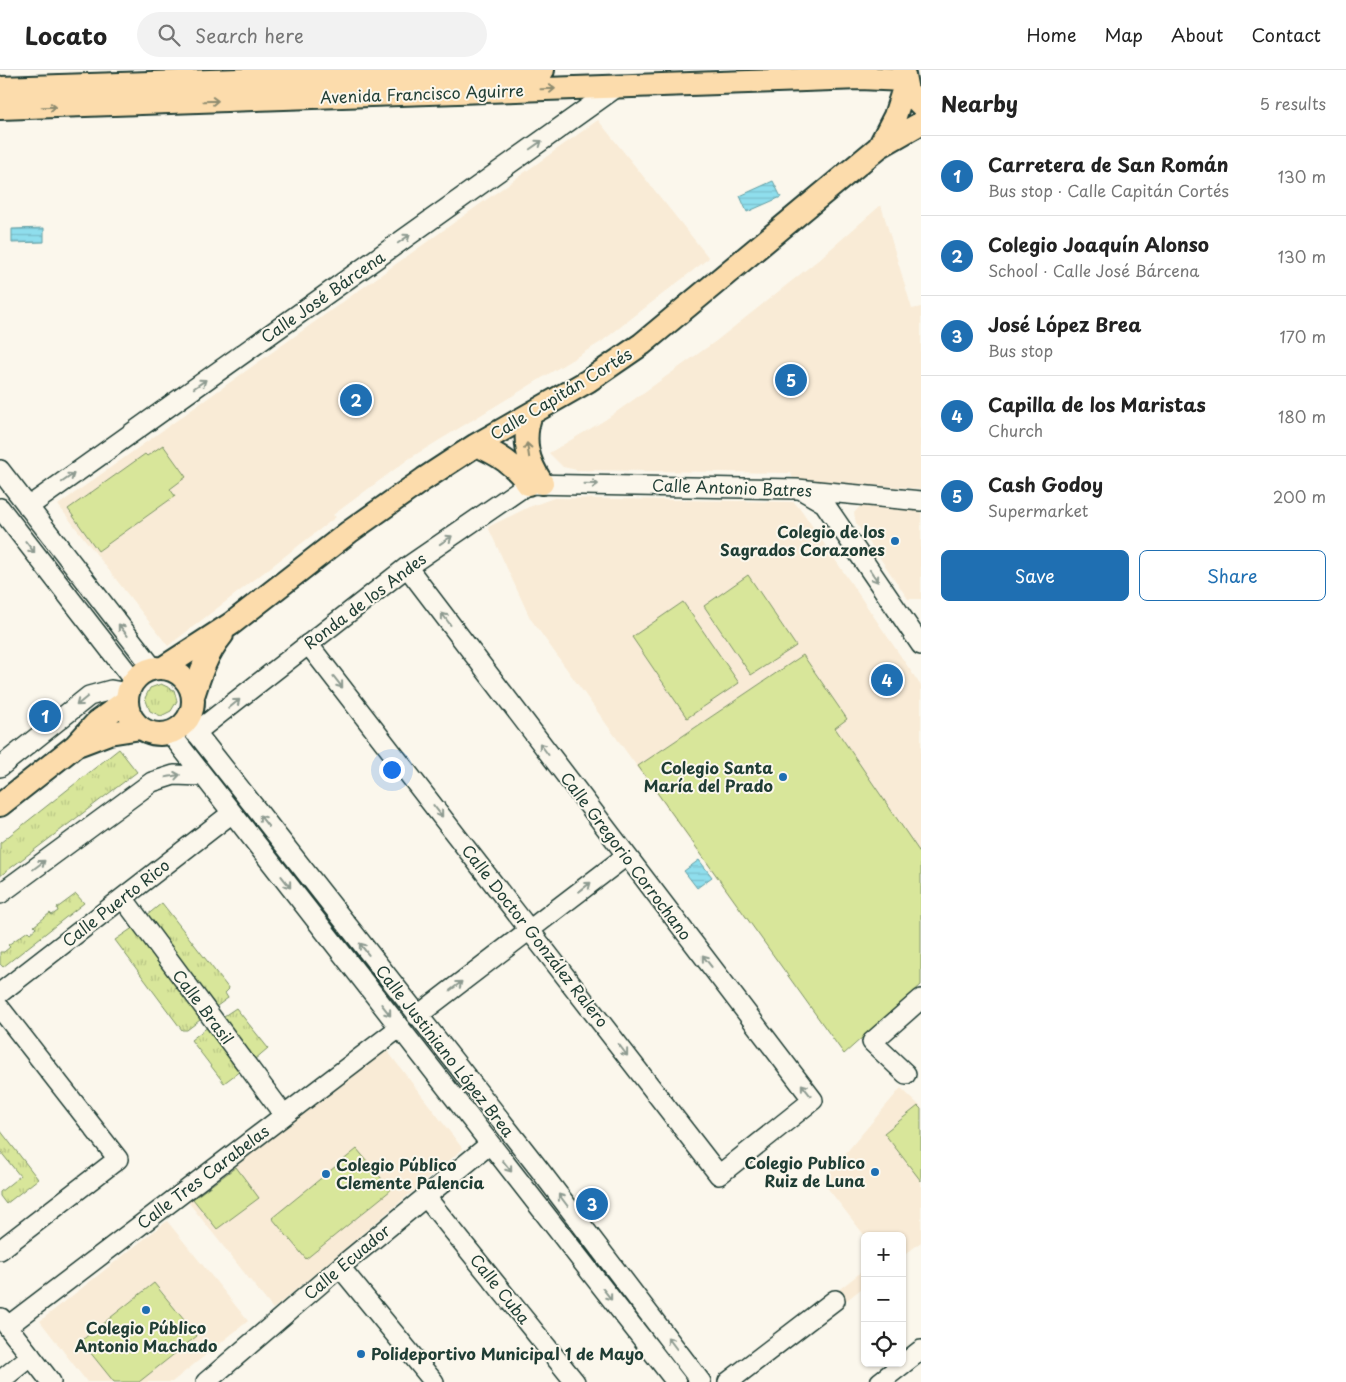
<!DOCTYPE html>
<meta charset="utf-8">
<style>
body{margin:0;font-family:"Playpen Sans",sans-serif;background:#f2f2f2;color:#222}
.controls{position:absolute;right:15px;bottom:15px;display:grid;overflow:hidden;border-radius:8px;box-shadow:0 1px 4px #0004}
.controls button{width:45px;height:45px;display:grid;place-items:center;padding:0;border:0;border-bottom:1px solid #e0e0e0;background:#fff;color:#222;font:25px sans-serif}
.you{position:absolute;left:391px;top:699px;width:18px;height:18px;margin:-12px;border:4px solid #fff;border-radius:50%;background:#1a73e8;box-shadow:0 0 0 8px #1a73e833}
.badge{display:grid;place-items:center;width:32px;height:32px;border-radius:50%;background:#1f6fb2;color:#fff;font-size:16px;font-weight:700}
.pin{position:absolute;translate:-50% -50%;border:2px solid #fff;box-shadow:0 1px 5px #0006}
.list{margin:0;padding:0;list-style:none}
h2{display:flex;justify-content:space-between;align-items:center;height:65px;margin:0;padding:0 20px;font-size:21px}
h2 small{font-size:16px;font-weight:400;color:#767676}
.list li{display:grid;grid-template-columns:32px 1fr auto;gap:15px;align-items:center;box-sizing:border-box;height:80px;padding:0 20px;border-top:1px solid #e0e0e0}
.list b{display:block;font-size:19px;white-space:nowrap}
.list p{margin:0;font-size:16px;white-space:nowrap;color:#767676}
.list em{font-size:16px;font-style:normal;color:#767676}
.actions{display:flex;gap:10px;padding:15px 20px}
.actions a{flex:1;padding:11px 0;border:1px solid #1f6fb2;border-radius:8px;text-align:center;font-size:18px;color:#1f6fb2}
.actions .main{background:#1f6fb2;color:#fff}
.icon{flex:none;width:28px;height:28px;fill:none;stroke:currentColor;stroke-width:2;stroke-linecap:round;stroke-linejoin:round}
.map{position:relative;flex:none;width:921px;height:1312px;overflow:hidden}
header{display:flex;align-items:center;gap:30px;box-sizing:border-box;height:70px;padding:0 25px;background:#fff;border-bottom:1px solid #e0e0e0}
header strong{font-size:24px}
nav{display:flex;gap:28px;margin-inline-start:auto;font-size:18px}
.search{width:350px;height:45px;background:#f2f2f2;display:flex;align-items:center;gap:12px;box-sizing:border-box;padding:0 18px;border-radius:28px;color:#767676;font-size:19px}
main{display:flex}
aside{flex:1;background:#fff}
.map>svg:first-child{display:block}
.built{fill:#f9ebd6}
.grass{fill:url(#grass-tufts);stroke:#7c9267}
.green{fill:#d8e69a;stroke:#7c9267}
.water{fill:url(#water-rules);stroke:#629ea3}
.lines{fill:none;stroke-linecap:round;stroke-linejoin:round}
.minor-casing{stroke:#1f3d34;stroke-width:22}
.major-casing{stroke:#1f3d34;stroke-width:26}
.minor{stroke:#fbf7ec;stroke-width:19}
.major{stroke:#fcdcac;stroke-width:22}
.oneway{stroke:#8e8c70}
.oneway2{stroke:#8d9a90}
.poi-dot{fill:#1f6fb2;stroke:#fbf7ec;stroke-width:2}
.labels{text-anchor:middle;stroke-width:4;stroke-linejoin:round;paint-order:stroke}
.street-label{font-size:16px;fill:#1f3d34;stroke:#fbf7ec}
.poi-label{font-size:16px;font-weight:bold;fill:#1f3d34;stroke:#fbf7ec;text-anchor:end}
</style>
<header>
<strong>Locato</strong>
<div class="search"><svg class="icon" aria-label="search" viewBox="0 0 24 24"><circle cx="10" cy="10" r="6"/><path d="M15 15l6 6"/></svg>Search here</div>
<nav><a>Home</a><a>Map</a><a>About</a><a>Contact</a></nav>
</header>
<main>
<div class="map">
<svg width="921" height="1312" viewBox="0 0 921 1312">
<defs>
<pattern id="grass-tufts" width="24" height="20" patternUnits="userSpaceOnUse" patternTransform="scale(1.25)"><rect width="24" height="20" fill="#d8e69a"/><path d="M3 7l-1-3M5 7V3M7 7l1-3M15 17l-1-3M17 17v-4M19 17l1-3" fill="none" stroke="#b9c685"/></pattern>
<pattern id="water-rules" width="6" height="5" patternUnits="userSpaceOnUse" patternTransform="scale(1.25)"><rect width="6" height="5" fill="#8fdeed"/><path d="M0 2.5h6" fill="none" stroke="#7bbfcc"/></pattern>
</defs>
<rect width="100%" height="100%" fill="#fbf7ec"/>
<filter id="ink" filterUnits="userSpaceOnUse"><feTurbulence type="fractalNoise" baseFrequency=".02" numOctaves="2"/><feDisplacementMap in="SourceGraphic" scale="10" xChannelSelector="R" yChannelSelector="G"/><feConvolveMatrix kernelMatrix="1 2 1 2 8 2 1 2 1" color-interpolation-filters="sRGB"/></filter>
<g filter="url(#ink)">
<path class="built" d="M 598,50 L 709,188 L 601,272 L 410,388 L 333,445 L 336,447 L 168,576 L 58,435 Z
M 881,135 L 912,239 L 921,237 L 921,419 L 793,409 L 791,403 L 577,400 L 563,397 L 549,383 L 605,350 L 716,271 L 817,191 Z
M 554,428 L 794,432 L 802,441 L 921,616 L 921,915 L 844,984 L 530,548 L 488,457 L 529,437 Z
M 863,433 L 921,438 L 921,529 L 908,529 L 856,453 L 854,443 Z
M 385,978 L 463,1079 L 273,1239 L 185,1128 Z
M 901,1018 L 921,1037 L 921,1172 L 902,1187 L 902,1166 L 865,1166 L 822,1111 Z
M 167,1151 L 248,1251 L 172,1312 L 87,1312 L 40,1251 Z
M 865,1199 L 865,1216 L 839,1236 L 831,1226 Z"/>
<path class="grass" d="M 161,614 L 174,620 L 177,631 L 171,641 L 161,646 L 150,641 L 145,628 L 150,618 Z
M 119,679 L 137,702 L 0,806 L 0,773 Z
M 76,824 L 84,833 L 3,897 L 0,894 L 0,882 L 4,882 L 10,877 L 8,875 L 28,861 L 30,863 L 36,858 L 34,856 L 50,843 L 52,845 L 58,841 L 57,838 Z
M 162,833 L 229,919 L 225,923 L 228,928 L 213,939 L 146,846 Z
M 134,857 L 204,947 L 187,960 L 182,960 L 115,870 Z
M 236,938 L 268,978 L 254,990 L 221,948 Z
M 209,956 L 240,1001 L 224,1013 L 191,970 Z
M 0,1060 L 38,1109 L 6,1134 L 0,1126 L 0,1122 L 20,1106 L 0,1081 Z"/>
<path class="green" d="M 163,375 L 186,407 L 170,419 L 175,426 L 98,481 L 68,439 L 145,384 L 147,386 Z
M 748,505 L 796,576 L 751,605 L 704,536 Z
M 683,532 L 739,613 L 687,648 L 632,567 Z
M 803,585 L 847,649 L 835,658 L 921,784 L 921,915 L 844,984 L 638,696 Z
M 918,1036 L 921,1039 L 921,1111 L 884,1063 Z
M 357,1079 L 391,1120 L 306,1189 L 272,1148 Z
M 236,1097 L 259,1128 L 217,1159 L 193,1129 Z
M 154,1213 L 197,1266 L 139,1312 L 114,1312 L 81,1271 Z"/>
<path class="water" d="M 773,111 L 781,127 L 747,142 L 740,126 Z
M 44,158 L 44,172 L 12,173 L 12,159 Z
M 699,790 L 712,807 L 697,818 L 684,801 Z"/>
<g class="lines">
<g class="minor-casing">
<path id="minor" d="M 0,400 L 153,598
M 805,422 L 824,433 L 921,575
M 28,437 L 617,17
M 0,438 L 134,611
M 308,574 L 719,1105 L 813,1030 L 407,497
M 187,651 L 539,1099 L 701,1312
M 170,663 L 676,1312
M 195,663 L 407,497 L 528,414 L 797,419 L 921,431
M 0,697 L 89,626 L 111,620 L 128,623
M 0,824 L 152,712 L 174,705 L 202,706
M 123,828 L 284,1045
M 0,923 L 232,743
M 0,938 L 118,1089 L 0,1180
M 417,946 L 626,786
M 906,1004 L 872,972 L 921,929
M 425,1126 L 575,1312
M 340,1197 L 434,1312
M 1,1248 L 51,1312
M 8,1256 L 399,958
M 0,1311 L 31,1286
M 206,1312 L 340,1197 L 490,1074
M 728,1312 L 835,1230
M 880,1312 L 921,1280"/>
</g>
<g class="major-casing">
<path id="major" d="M 904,5 L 907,21 L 921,35
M 0,18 L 543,0
M 0,38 L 860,8 L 904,10
M 879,77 L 895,46 L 905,15
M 531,344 C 522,369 527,391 542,413
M 476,375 C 498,384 515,395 528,414
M127 631a33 33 0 1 1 66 0a33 33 0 1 1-66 0Z
M 163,598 L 231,554 L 349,462 L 424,409 L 476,375 L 588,311 L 642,274 L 879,77 L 921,53
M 193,626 C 200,604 207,583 222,565
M 80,674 L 109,663 L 141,658
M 0,735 L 75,676 L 97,652 L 127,630"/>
</g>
<use href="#minor" class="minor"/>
<use href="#major" class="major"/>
</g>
<defs><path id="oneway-shaft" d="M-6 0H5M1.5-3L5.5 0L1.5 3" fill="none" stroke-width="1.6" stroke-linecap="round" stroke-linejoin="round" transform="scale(1.25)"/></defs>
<g class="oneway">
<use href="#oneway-shaft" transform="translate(548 19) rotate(-2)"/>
<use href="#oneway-shaft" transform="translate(211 31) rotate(-2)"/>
<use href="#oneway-shaft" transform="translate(49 37) rotate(-2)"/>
<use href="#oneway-shaft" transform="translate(528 380) rotate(-99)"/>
</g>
<g class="oneway2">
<use href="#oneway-shaft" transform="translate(536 75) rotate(-35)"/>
<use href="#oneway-shaft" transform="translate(404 169) rotate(-35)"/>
<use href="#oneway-shaft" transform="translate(200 314) rotate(-35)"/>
<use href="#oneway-shaft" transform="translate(68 408) rotate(-35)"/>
<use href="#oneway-shaft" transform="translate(591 414) rotate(1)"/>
<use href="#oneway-shaft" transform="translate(446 470) rotate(-34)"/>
<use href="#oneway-shaft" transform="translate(30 477) rotate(52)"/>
<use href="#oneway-shaft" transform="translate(874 506) rotate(56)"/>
<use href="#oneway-shaft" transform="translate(446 549) rotate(-127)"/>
<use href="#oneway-shaft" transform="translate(123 560) rotate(-128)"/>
<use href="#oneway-shaft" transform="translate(338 612) rotate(52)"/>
<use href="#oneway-shaft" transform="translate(82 631) rotate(141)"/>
<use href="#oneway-shaft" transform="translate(234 634) rotate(-39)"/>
<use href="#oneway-shaft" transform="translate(544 679) rotate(-127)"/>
<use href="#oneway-shaft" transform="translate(173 706) rotate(-9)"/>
<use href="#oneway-shaft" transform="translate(438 741) rotate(52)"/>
<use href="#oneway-shaft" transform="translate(264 751) rotate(-128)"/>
<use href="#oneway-shaft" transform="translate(39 795) rotate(-37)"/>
<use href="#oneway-shaft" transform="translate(286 812) rotate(52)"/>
<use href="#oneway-shaft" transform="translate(585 817) rotate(-38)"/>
<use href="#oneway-shaft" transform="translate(364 879) rotate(-128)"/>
<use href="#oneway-shaft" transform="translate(707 891) rotate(-128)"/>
<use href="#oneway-shaft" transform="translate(456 916) rotate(-37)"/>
<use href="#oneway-shaft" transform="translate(386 940) rotate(52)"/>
<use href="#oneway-shaft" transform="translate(623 980) rotate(53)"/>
<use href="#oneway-shaft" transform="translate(806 1020) rotate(-128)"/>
<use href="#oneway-shaft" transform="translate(507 1096) rotate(52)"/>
<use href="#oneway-shaft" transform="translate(563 1130) rotate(-127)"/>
<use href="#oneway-shaft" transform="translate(607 1224) rotate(52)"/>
<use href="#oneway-shaft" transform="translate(672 1273) rotate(-127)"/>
</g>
</g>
<g class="poi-dot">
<circle cx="895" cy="471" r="5"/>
<circle cx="783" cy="707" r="5"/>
<circle cx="875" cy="1102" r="5"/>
<circle cx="326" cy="1104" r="5"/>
<circle cx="146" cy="1240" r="5"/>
<circle cx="361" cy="1284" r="5"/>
</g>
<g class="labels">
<g class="street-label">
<text transform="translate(422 24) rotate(-2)" y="6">Avenida Francisco Aguirre</text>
<text transform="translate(323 227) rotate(-35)" y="6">Calle José Bárcena</text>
<text transform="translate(561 324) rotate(-31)" y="6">Calle Capitán Cortés</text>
<text transform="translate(732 418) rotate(2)" y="6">Calle Antonio Batres</text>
<text transform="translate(365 531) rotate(-37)" y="6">Ronda de los Andes</text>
<text transform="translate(626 786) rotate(53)" y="6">Calle Gregorio Corrochano</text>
<text transform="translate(116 833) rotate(-38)" y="6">Calle Puerto Rico</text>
<text transform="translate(535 866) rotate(52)" y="6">Calle Doctor González Ralero</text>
<text transform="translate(203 937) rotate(53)" y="6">Calle Brasil</text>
<text transform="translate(445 981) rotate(52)" y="6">Calle Justiniano López Brea</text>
<text transform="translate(203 1107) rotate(-37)" y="6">Calle Tres Carabelas</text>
<text transform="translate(347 1192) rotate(-40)" y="6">Calle Ecuador</text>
<text transform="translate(500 1219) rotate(51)" y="6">Calle Cuba</text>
</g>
<g class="poi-label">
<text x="885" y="468">Colegio de los<tspan x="885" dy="18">Sagrados Corazones</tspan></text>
<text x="773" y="704">Colegio Santa<tspan x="773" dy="18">María del Prado</tspan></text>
<text x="865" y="1099">Colegio Publico<tspan x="865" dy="18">Ruiz de Luna</tspan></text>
<text x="336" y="1101" text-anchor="start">Colegio Público<tspan x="336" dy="18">Clemente Palencia</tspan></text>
<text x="146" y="1264" text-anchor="middle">Colegio Público<tspan x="146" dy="18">Antonio Machado</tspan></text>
<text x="371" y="1290" text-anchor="start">Polideportivo Municipal 1 de Mayo</text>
</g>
</g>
</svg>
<div class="controls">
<button>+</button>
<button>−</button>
<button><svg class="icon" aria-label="locate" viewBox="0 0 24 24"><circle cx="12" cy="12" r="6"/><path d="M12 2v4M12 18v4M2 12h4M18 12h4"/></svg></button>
</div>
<div class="you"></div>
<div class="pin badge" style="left:45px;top:646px">1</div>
<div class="pin badge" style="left:356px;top:330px">2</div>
<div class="pin badge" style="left:592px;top:1134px">3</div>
<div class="pin badge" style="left:887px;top:610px">4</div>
<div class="pin badge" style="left:791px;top:310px">5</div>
</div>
<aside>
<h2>Nearby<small>5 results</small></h2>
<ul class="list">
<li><span class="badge">1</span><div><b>Carretera de San Román</b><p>Bus stop · Calle Capitán Cortés</p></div><em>130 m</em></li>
<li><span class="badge">2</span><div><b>Colegio Joaquín Alonso</b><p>School · Calle José Bárcena</p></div><em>130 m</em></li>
<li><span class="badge">3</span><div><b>José López Brea</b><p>Bus stop</p></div><em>170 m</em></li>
<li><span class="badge">4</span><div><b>Capilla de los Maristas</b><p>Church</p></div><em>180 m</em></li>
<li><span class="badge">5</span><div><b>Cash Godoy</b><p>Supermarket</p></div><em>200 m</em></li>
</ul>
<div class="actions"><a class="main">Save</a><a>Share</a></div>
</aside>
</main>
